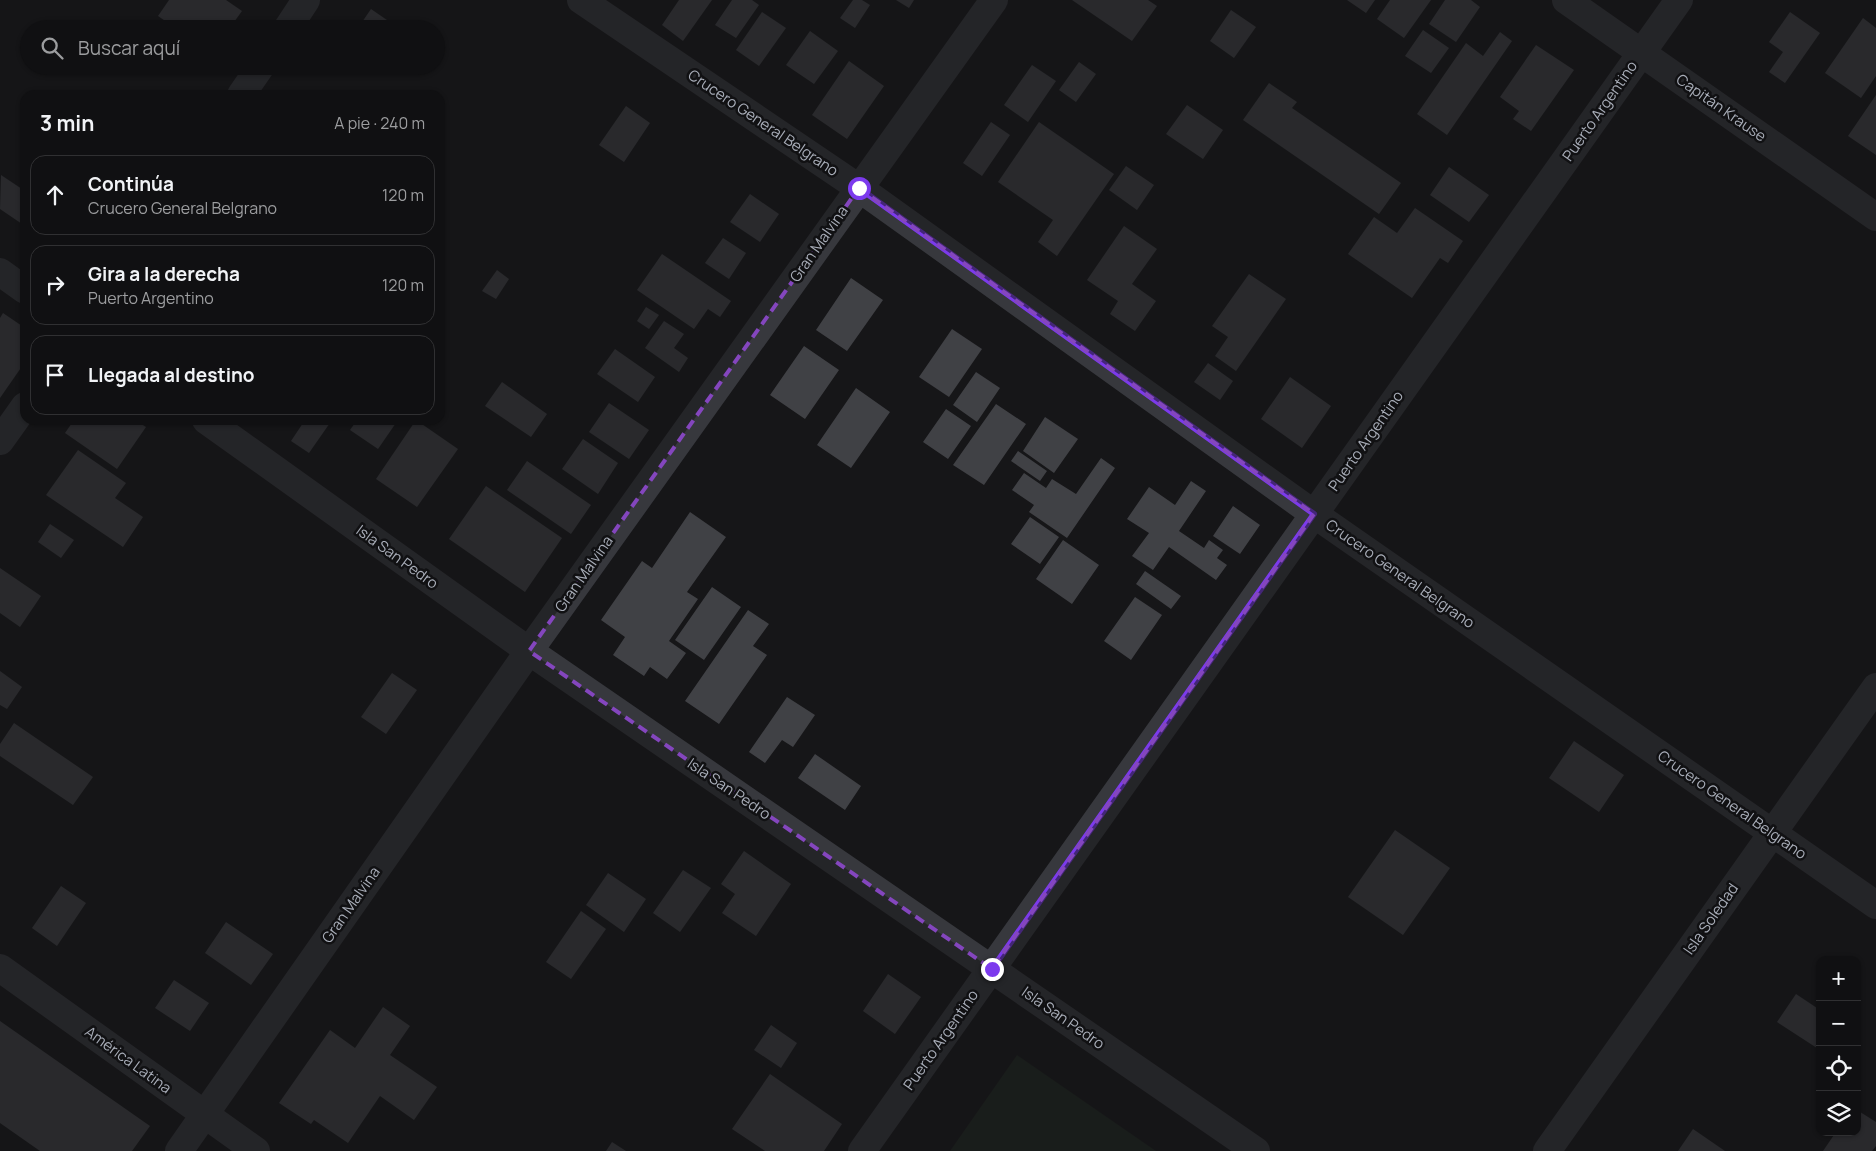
<!DOCTYPE html>
<html lang="es">
<meta charset="utf-8">
<style>
body{margin:0;font-family:Manrope,sans-serif;background:#19191b;color:#f1f3f6}
.controls{position:absolute;right:15px;bottom:15px;display:grid;overflow:hidden;border-radius:10px;box-shadow:0 1px 4px #0004}
.controls button{width:45px;height:45px;display:grid;place-items:center;padding:0;border:0;border-bottom:1px solid #303032;background:#101012;color:#f1f3f6;font:25px sans-serif}
.stop{position:absolute;width:15px;height:15px;margin:-11px;border:4px solid #7c3aed;border-radius:50%;background:#fff}
.stop.end{background:#7c3aed;border-color:#fff;box-shadow:0 1px 5px #0008}
.list{margin:0;padding:0;list-style:none}
h2{display:flex;justify-content:space-between;align-items:center;height:65px;margin:0;padding:0 20px;font-size:21px}
h2 small{font-size:16px;font-weight:400;color:#9c9d9f}
.list li{display:grid;grid-template-columns:32px 1fr auto;gap:15px;align-items:center;box-sizing:border-box;height:80px;margin:0 10px 10px;padding:0 10px;border:1px solid #303032;border-radius:15px}
.list b{display:block;font-size:19px;white-space:nowrap}
.list p{margin:0;font-size:16px;white-space:nowrap;color:#9c9d9f}
.list em{font-size:16px;font-style:normal;color:#9c9d9f}
.icon{flex:none;width:28px;height:28px;fill:none;stroke:currentColor;stroke-width:2;stroke-linecap:round;stroke-linejoin:round}
.map{position:relative;flex:none;width:1876px;height:1151px;overflow:hidden}
.search{position:absolute;background:#101012;box-shadow:0 1px 4px #0004;left:20px;top:20px;width:425px;height:55px;display:flex;align-items:center;gap:12px;box-sizing:border-box;padding:0 18px;border-radius:28px;color:#9c9d9f;font-size:19px}
.panel{position:absolute;background:#101012;box-shadow:0 1px 4px #0004;left:20px;top:90px;width:425px;height:335px;border-radius:15px}
.map>svg:first-child{display:block}
.green{fill:#1e261f}
.building{fill:#404145}
.lines{fill:none;stroke-linecap:round;stroke-linejoin:round}
.minor{stroke:#37383d;stroke-width:28}
.route{stroke:#7c3aed;stroke-width:6}
.marked{fill:none;stroke:#8446be;stroke-width:4;stroke-dasharray:10 6;stroke-linejoin:round}
.labels{text-anchor:middle;stroke-width:5;stroke-linejoin:round;paint-order:stroke}
.street-label{font-size:15px;fill:#a8adb8;stroke:#111113}
</style>
<div class="map">
<svg width="1876" height="1151" viewBox="0 0 1876 1151">
<rect width="100%" height="100%" fill="#161618"/>
<path class="green" d="M 1017,1055 L 1156,1151 L 950,1151 Z"/>
<path class="building" d="M 169,0 L 226,0 L 242,11 L 229,29 L 177,29 L 158,16 Z
M 679,0 L 712,0 L 683,41 L 662,25 Z
M 732,0 L 752,0 L 759,5 L 736,38 L 715,25 Z
M 853,0 L 862,0 L 870,5 L 855,28 L 840,18 Z
M 896,0 L 914,0 L 909,8 Z
M 1072,0 L 1148,0 L 1157,6 L 1132,41 Z
M 1347,0 L 1375,0 L 1366,13 Z
M 1390,0 L 1431,0 L 1404,38 L 1377,19 Z
M 1445,0 L 1471,0 L 1480,7 L 1456,42 L 1429,24 Z
M 371,9 L 400,29 L 358,28 Z
M 1231,10 L 1256,27 L 1234,58 L 1210,41 Z
M 762,12 L 786,28 L 759,66 L 736,50 Z
M 1790,12 L 1820,33 L 1785,83 L 1769,72 L 1783,52 L 1769,42 Z
M 1863,18 L 1876,28 L 1876,76 L 1861,98 L 1825,73 Z
M 1423,30 L 1449,48 L 1431,73 L 1405,56 Z
M 810,31 L 838,51 L 814,84 L 786,65 Z
M 1500,32 L 1512,41 L 1447,135 L 1417,114 L 1466,43 L 1483,56 Z
M 1536,45 L 1574,70 L 1531,131 L 1513,119 L 1519,111 L 1500,97 Z
M 849,61 L 884,86 L 847,139 L 812,115 Z
M 1079,62 L 1096,74 L 1076,102 L 1059,90 Z
M 1032,65 L 1056,81 L 1028,122 L 1004,105 Z
M 1269,83 L 1297,102 L 1292,108 L 1401,183 L 1379,214 L 1243,120 Z
M 1876,95 L 1876,155 L 1848,136 Z
M 1187,105 L 1223,130 L 1203,159 L 1166,134 Z
M 626,106 L 650,123 L 624,162 L 599,145 Z
M 991,122 L 1010,135 L 982,176 L 963,163 Z
M 1039,122 L 1114,174 L 1057,256 L 1038,242 L 1053,220 L 998,182 Z
M 1126,166 L 1154,185 L 1137,210 L 1109,190 Z
M 1449,167 L 1489,195 L 1469,222 L 1430,195 Z
M 1,175 L 25,191 L 25,226 L 0,209 Z
M 750,194 L 779,214 L 760,242 L 730,222 Z
M 1415,208 L 1463,241 L 1448,263 L 1440,258 L 1412,298 L 1348,254 L 1374,217 L 1397,233 Z
M 1124,226 L 1157,249 L 1132,284 L 1156,301 L 1135,331 L 1110,314 L 1118,301 L 1087,280 Z
M 723,238 L 746,253 L 729,279 L 705,263 Z
M 662,254 L 731,301 L 720,317 L 708,309 L 694,329 L 637,290 Z
M 497,270 L 509,279 L 496,299 L 482,291 Z
M 1249,274 L 1286,299 L 1236,371 L 1215,356 L 1228,337 L 1212,326 Z
M 851,278 L 883,300 L 847,351 L 816,330 Z
M 646,307 L 659,315 L 649,329 L 637,321 Z
M 3,313 L 25,328 L 25,362 L 0,398 L 0,318 Z
M 664,321 L 684,334 L 674,348 L 688,358 L 679,372 L 645,348 Z
M 952,329 L 982,349 L 949,397 L 919,377 Z
M 804,346 L 839,370 L 805,419 L 770,395 Z
M 615,349 L 655,377 L 638,402 L 597,374 Z
M 1208,363 L 1233,381 L 1220,400 L 1194,382 Z
M 976,372 L 1000,388 L 977,422 L 953,405 Z
M 1290,377 L 1331,406 L 1302,448 L 1261,419 Z
M 502,382 L 547,414 L 531,437 L 485,406 Z
M 856,388 L 890,412 L 851,468 L 817,445 Z
M 609,403 L 649,430 L 629,459 L 589,432 Z
M 996,404 L 1026,424 L 984,485 L 953,465 Z
M 946,409 L 971,426 L 948,459 L 923,442 Z
M 1045,417 L 1078,439 L 1054,473 L 1023,451 Z
M 74,420 L 135,420 L 146,427 L 117,469 L 65,433 Z
M 305,420 L 332,420 L 309,453 L 291,441 Z
M 357,420 L 398,420 L 378,449 L 350,430 Z
M 416,420 L 458,449 L 417,507 L 376,479 Z
M 583,439 L 618,463 L 598,494 L 562,469 Z
M 78,450 L 126,483 L 115,498 L 143,517 L 123,547 L 46,495 Z
M 1018,451 L 1047,471 L 1040,481 L 1011,461 Z
M 1101,458 L 1115,468 L 1067,538 L 1029,512 L 1034,505 L 1012,490 L 1024,473 L 1046,488 L 1052,479 L 1076,494 Z
M 527,461 L 591,505 L 571,534 L 507,490 Z
M 1191,481 L 1206,491 L 1179,531 L 1204,548 L 1209,540 L 1223,550 L 1217,558 L 1227,565 L 1216,580 L 1169,547 L 1153,570 L 1132,556 L 1149,533 L 1127,519 L 1149,487 L 1175,505 Z
M 486,486 L 562,538 L 525,592 L 449,539 Z
M 1233,506 L 1260,525 L 1240,554 L 1213,536 Z
M 690,512 L 726,537 L 687,592 L 698,599 L 669,641 L 686,653 L 667,679 L 650,667 L 644,676 L 613,655 L 625,637 L 601,620 L 642,561 L 652,568 Z
M 1030,517 L 1059,537 L 1040,564 L 1011,544 Z
M 50,524 L 74,540 L 61,558 L 38,542 Z
M 1063,540 L 1099,565 L 1072,604 L 1036,579 Z
M 0,568 L 41,596 L 20,627 L 0,613 Z
M 1145,571 L 1181,596 L 1171,609 L 1136,584 Z
M 712,587 L 741,607 L 704,660 L 675,640 Z
M 1135,597 L 1162,615 L 1131,660 L 1104,641 Z
M 748,610 L 769,624 L 753,646 L 767,655 L 719,724 L 685,701 Z
M 0,671 L 22,687 L 7,709 L 0,705 Z
M 392,673 L 417,690 L 386,734 L 361,717 Z
M 787,697 L 815,715 L 793,747 L 782,740 L 765,763 L 749,752 Z
M 14,723 L 93,777 L 73,805 L 0,756 L 0,744 Z
M 1574,741 L 1624,775 L 1599,812 L 1549,778 Z
M 815,754 L 861,786 L 845,810 L 798,778 Z
M 1395,830 L 1450,868 L 1403,935 L 1348,897 Z
M 744,851 L 791,884 L 756,936 L 722,913 L 735,894 L 721,884 Z
M 683,870 L 711,888 L 680,932 L 653,913 Z
M 608,873 L 646,899 L 624,932 L 586,905 Z
M 61,886 L 86,903 L 57,946 L 32,928 Z
M 581,911 L 606,929 L 571,979 L 546,962 Z
M 226,922 L 273,954 L 251,985 L 205,953 Z
M 888,974 L 921,997 L 895,1034 L 863,1011 Z
M 174,980 L 209,1003 L 190,1031 L 155,1008 Z
M 1796,994 L 1820,1010 L 1820,1050 L 1777,1022 Z
M 383,1007 L 410,1026 L 390,1055 L 437,1087 L 414,1120 L 380,1096 L 348,1143 L 314,1120 L 311,1124 L 279,1103 L 330,1030 L 355,1048 Z
M 0,1021 L 150,1126 L 132,1151 L 40,1151 L 0,1123 Z
M 771,1025 L 797,1043 L 781,1068 L 754,1050 Z
M 770,1074 L 842,1124 L 824,1151 L 765,1151 L 732,1129 Z
M 1857,1110 L 1876,1122 L 1876,1146 L 1872,1151 L 1823,1151 L 1836,1132 L 1857,1132 Z
M 1693,1129 L 1725,1151 L 1678,1151 Z
M 612,1142 L 626,1151 L 606,1151 Z"/>
<g class="lines">
<path class="minor" d="M 581,0 L 859,188 L 1314,514 L 1876,905
M 1566,0 L 1876,217
M 287,29 L 306,0
M 241,95 L 261,66
M 0,272 L 25,290
M 206,420 L 529,651 L 1256,1151
M 0,441 L 25,406
M 0,968 L 256,1151
M 179,1151 L 529,651 L 994,0
M 862,1151 L 1679,0
M 1547,1151 L 1876,687"/>
</g>
<g class="lines">
<path class="route" d="M 859,188 L 1314,514 L 992,969"/>
</g>
<path d="M0 0H1876V1151H0ZM 859,188 L 1314,514 L 992,969 L 529,651 Z" fill="#161618" fill-opacity=".55" fill-rule="evenodd"/>
<path class="marked" d="M 859,188 L 1314,514 L 992,969 L 529,651 Z"/>
<g class="labels">
<g class="street-label">
<text transform="translate(1721 108) rotate(35)" y="5">Capitán Krause</text>
<text transform="translate(1600 111) rotate(-55)" y="5">Puerto Argentino</text>
<text transform="translate(763 123) rotate(34)" y="5">Crucero General Belgrano</text>
<text transform="translate(819 244) rotate(-55)" y="5">Gran Malvina</text>
<text transform="translate(1366 441) rotate(-55)" y="5">Puerto Argentino</text>
<text transform="translate(397 557) rotate(36)" y="5">Isla San Pedro</text>
<text transform="translate(584 574) rotate(-55)" y="5">Gran Malvina</text>
<text transform="translate(1400 574) rotate(35)" y="5">Crucero General Belgrano</text>
<text transform="translate(729 789) rotate(34)" y="5">Isla San Pedro</text>
<text transform="translate(1732 805) rotate(35)" y="5">Crucero General Belgrano</text>
<text transform="translate(351 905) rotate(-55)" y="5">Gran Malvina</text>
<text transform="translate(1711 919) rotate(-55)" y="5">Isla Soledad</text>
<text transform="translate(1063 1018) rotate(35)" y="5">Isla San Pedro</text>
<text transform="translate(941 1040) rotate(-55)" y="5">Puerto Argentino</text>
<text transform="translate(128 1060) rotate(36)" y="5">América Latina</text>
</g>
</g>
</svg>
<div class="controls">
<button>+</button>
<button>−</button>
<button><svg class="icon" aria-label="locate" viewBox="0 0 24 24"><circle cx="12" cy="12" r="6"/><path d="M12 2v4M12 18v4M2 12h4M18 12h4"/></svg></button>
<button><svg class="icon" aria-label="layers" viewBox="0 0 24 24"><path d="M12 4l9 5-9 5-9-5zM3 14l9 5 9-5"/></svg></button>
</div>
<div class="stop" style="left:859px;top:188px"></div>
<div class="stop end" style="left:992px;top:969px"></div>
<div class="search"><svg class="icon" aria-label="search" viewBox="0 0 24 24"><circle cx="10" cy="10" r="6"/><path d="M15 15l6 6"/></svg>Buscar aquí</div>
<section class="panel">
<h2>3 min<small>A pie · 240 m</small></h2>
<ul class="list">
<li><svg class="icon" aria-label="ahead" viewBox="0 0 24 24"><path d="M12 20V5M6 11l6-6 6 6"/></svg><div><b>Continúa</b><p>Crucero General Belgrano</p></div><em>120 m</em></li>
<li><svg class="icon" aria-label="right" viewBox="0 0 24 24"><path d="M7 20v-9h11M14 6l5 5-5 5"/></svg><div><b>Gira a la derecha</b><p>Puerto Argentino</p></div><em>120 m</em></li>
<li><svg class="icon" aria-label="arrive" viewBox="0 0 24 24"><path d="M6 21V4h12l-3 4 3 4H6"/></svg><div><b>Llegada al destino</b></div></li>
</ul>
</section>
</div>
